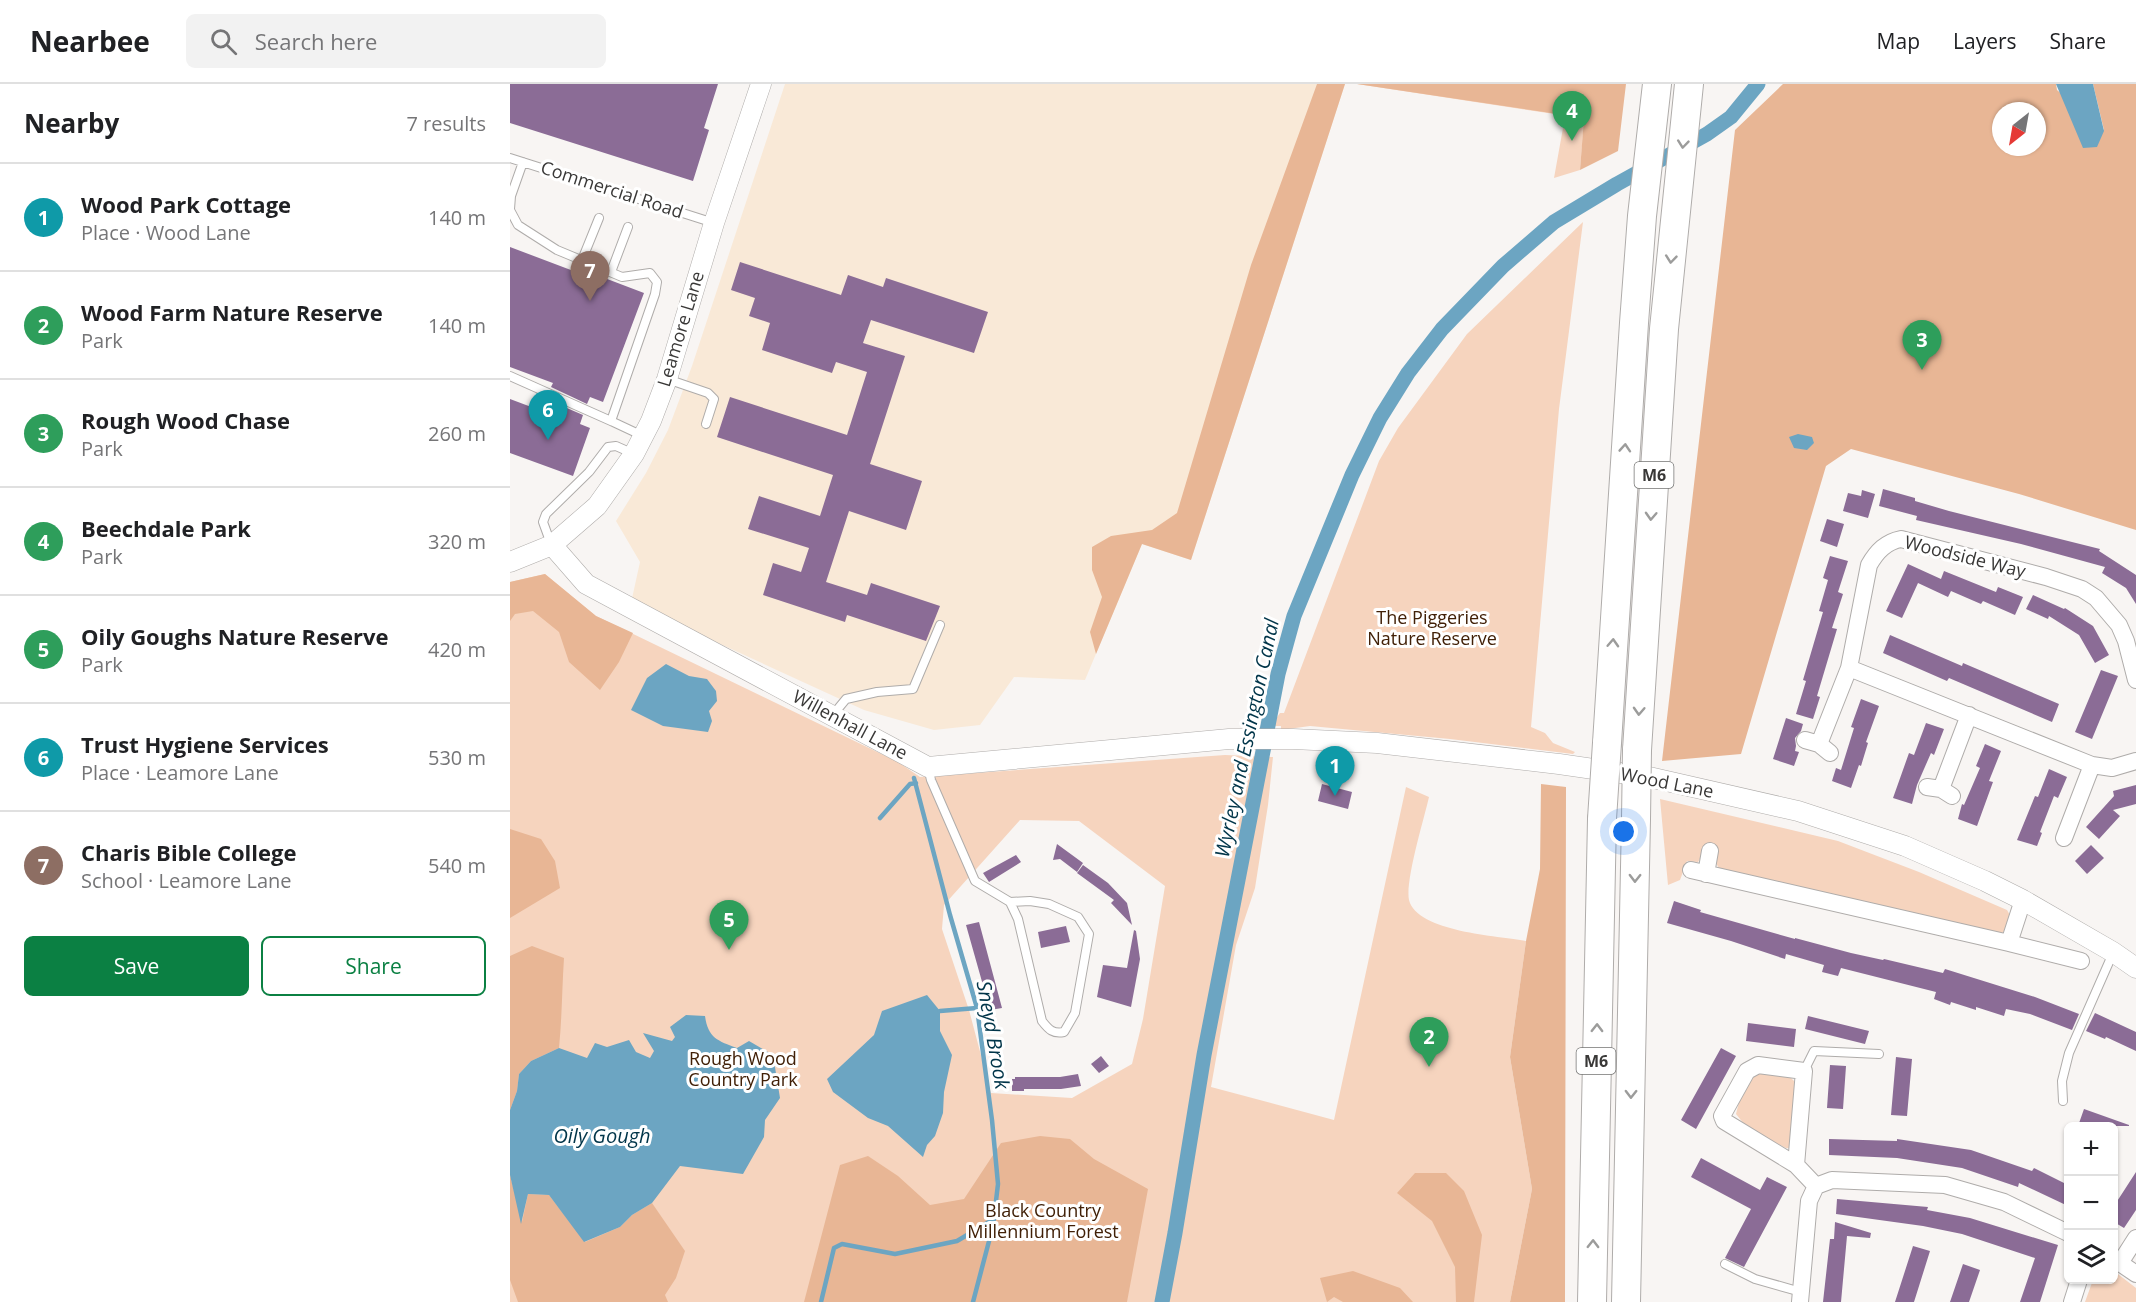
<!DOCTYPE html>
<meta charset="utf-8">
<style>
body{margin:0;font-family:"Open Sans",sans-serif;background:#f2f2f2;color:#202124}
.controls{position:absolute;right:18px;bottom:18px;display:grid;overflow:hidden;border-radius:9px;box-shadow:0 2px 4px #0004}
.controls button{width:54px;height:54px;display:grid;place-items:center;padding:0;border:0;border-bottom:2px solid #e0e0e0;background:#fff;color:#202124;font:30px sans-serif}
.compass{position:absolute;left:1482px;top:18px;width:54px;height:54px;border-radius:50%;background:#fff;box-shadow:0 2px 4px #0004;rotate:211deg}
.you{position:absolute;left:1114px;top:748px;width:21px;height:21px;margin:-15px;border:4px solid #fff;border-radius:50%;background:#1a73e8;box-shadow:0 0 0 9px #1a73e833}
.badge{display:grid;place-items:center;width:39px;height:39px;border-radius:50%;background:#0b8043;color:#fff;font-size:20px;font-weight:700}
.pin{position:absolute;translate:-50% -50px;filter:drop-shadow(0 2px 3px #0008)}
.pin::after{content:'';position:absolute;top:32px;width:21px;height:18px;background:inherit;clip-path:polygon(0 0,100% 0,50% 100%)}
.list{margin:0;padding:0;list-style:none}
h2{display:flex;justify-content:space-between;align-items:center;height:78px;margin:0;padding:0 24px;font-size:26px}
h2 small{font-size:20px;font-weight:400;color:#757577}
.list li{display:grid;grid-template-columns:39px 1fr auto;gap:18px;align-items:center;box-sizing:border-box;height:108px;padding:0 24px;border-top:2px solid #e0e0e0}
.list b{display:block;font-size:22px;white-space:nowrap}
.list p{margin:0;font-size:20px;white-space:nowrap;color:#757577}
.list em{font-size:20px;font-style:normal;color:#757577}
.actions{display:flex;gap:12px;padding:18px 24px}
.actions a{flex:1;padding:14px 0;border:2px solid #0b8043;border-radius:9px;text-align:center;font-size:21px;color:#0b8043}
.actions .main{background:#0b8043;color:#fff}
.icon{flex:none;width:33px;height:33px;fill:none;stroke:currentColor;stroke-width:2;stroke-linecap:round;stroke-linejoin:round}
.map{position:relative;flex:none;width:1626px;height:1218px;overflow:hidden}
header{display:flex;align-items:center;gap:36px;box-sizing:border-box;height:84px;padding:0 30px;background:#fff;border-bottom:2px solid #e0e0e0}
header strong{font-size:28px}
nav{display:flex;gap:33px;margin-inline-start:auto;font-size:21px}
.search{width:420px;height:54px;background:#f2f2f2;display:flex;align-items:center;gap:15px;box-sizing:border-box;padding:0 21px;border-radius:9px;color:#757577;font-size:22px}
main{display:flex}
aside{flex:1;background:#fff}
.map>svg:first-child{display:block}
.education{fill:#f9e9d7}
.green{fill:#f6d4be;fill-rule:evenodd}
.forest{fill:#e8b695;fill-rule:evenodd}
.water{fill:#6ca5c2}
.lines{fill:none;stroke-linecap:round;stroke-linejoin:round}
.stream{stroke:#6ca5c2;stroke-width:4.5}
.canal{stroke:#6ca5c2;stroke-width:15}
.building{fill:#8b6c96}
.service-casing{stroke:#afacaa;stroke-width:10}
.minor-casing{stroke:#afacaa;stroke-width:18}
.tertiary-casing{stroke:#afacaa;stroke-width:21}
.motorway-casing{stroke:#afacaa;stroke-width:30}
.service{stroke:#fff;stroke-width:8}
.minor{stroke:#fff;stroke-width:16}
.tertiary{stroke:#fff;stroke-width:20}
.motorway{stroke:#fff;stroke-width:28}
.motorway-bridge-casing{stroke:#afacaa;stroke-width:30;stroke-linecap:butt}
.motorway-bridge{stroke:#fff;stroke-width:28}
.oneway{stroke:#9c9c9b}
.labels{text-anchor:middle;stroke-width:6;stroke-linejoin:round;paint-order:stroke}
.shield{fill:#fff;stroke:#747473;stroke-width:1.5}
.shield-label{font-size:16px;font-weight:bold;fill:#393837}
.street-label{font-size:18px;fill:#393837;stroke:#fff}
.park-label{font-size:18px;fill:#412007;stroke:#fff}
.water-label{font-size:20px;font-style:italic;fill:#013549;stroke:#fff}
</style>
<header>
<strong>Nearbee</strong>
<div class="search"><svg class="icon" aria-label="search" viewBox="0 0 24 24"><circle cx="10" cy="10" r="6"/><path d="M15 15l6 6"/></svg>Search here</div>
<nav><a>Map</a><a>Layers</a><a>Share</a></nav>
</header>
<main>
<aside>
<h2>Nearby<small>7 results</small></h2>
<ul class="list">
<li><span class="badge" style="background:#0f9aa8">1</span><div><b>Wood Park Cottage</b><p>Place · Wood Lane</p></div><em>140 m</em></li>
<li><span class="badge" style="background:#2e9e5b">2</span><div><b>Wood Farm Nature Reserve</b><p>Park</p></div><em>140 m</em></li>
<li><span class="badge" style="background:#2e9e5b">3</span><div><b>Rough Wood Chase</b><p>Park</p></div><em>260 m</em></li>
<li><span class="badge" style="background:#2e9e5b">4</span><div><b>Beechdale Park</b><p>Park</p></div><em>320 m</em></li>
<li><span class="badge" style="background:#2e9e5b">5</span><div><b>Oily Goughs Nature Reserve</b><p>Park</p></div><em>420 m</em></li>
<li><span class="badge" style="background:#0f9aa8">6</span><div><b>Trust Hygiene Services</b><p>Place · Leamore Lane</p></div><em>530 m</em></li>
<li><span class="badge" style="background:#8d6e63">7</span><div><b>Charis Bible College</b><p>School · Leamore Lane</p></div><em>540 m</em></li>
</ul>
<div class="actions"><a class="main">Save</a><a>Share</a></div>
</aside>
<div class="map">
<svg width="1626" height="1218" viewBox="0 0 1626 1218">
<rect width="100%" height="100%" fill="#f8f5f3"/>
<path class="education" d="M 275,0 L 835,0 L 681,476 L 632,460 L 575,596 L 504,593 L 470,641 L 424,646 L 354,626 L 121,519 L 130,478 L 106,437 L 136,389 L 158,346 L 182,282 Z"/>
<path class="green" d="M 847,0 L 1077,0 L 1070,86 L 1044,94 L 1053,44 L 1054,36 L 1051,31 Z
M 1073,138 L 1049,325 L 1021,643 L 1035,649 L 1043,659 L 1065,668 L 1063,670 L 940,655 L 800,642 L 771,646 L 771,642 L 761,642 L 770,629 L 774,629 L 869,377 L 888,344 L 957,250 Z
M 35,490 L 86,532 L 388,678 L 410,693 L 715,671 L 763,673 L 758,721 L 745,804 L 726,861 L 701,1003 L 824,1036 L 896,703 L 919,713 C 914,735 895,797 899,816 C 907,848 989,852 1016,857 L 1000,973 L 1022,1105 L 1000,1218 L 0,1218 L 0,498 ZM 510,736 L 569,737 L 655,802 L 633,935 L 622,980 L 562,1014 L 481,1009 L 459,926 L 432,845 L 434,821 Z
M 1150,715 L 1328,757 L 1409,788 L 1497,826 L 1501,833 L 1499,842 L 1492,849 L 1210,786 L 1197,764 L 1188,778 L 1177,777 L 1170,796 L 1158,801 Z
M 1244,989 L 1279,992 L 1287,1000 L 1284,1065 L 1276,1064 L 1238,1045 L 1226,1030 L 1232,1006 Z
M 1604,1187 L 1626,1204 L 1626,1218 L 1575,1218 L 1583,1196 L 1604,1196 Z"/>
<path class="forest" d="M 807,0 L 835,0 L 681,476 L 632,460 L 586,570 L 580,548 L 592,513 L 582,486 L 582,463 L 601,452 L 642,446 L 667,429 L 741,181 Z
M 847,0 L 1116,0 L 1108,67 L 1070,86 L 1074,34 Z
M 1273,0 L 1546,0 L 1547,6 L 1594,46 L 1583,0 L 1626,0 L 1626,446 L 1509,410 L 1341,365 L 1316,382 L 1231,670 L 1152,677 L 1225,46 ZM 1491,27 L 1527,27 L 1527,63 L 1491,63 Z
M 35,490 L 86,532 L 123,549 L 109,578 L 90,606 L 59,578 L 49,548 L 23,527 L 5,530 L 0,537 L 0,498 Z
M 1031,700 L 1056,703 L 1055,1218 L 1000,1218 L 1022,1105 L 1000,973 L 1016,857 L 1030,785 Z
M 0,745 L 31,755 L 45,777 L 50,804 L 0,834 Z
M 22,862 L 54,874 C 52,904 52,934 49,964 L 21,977 L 9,990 L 7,1007 L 0,1026 L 0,872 Z
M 530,1052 L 560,1055 L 584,1075 L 638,1105 L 617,1218 L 294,1218 L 330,1081 L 358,1072 L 388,1092 L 420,1121 L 454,1115 L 491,1059 Z
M 905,1089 L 936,1089 L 954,1107 L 972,1151 L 964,1218 L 946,1218 L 945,1183 L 922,1137 L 887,1109 Z
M 0,1091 L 12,1138 L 18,1110 L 39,1111 L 75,1158 L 110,1143 L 122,1131 L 142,1119 L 175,1167 L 166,1194 L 155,1211 L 158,1218 L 8,1218 L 0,1196 Z
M 843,1187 L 890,1204 L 903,1218 L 833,1218 L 824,1213 L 817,1218 L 810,1194 Z"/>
<path class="water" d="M 1546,0 L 1583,0 L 1594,47 L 1587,63 L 1573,64 Z
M 1288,350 L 1302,353 L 1304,359 L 1297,366 L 1284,364 L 1279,353 Z
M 156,580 L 179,592 L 197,595 L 206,607 L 207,617 L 199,627 L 202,637 L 198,648 L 153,642 L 121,626 L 137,594 Z
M 417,911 L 430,927 L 430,947 L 442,971 L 434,1008 L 433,1029 L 425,1052 L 417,1061 L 413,1073 L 378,1042 L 358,1034 L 323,1008 L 317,995 L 364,951 L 372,927 Z
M 176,931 L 195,932 C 198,954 208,957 227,964 L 239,957 L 263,971 L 270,1014 L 255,1036 L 254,1053 L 233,1090 L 170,1082 L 142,1119 L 122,1131 L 110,1143 L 74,1158 L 39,1111 L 18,1110 L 11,1140 L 0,1091 L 0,1026 L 7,1007 L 9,990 L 21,977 L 49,964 L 77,974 L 85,959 L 97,963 L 119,956 L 126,968 L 140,974 L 144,967 L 133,949 L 162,957 L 165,953 L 160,943 Z"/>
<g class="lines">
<path class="stream" d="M 404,694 L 440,831 L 467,924 L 482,1036 L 488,1100 L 483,1142 L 463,1218
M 370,734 L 400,700 L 406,699
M 430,927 L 467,924
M 311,1218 L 324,1164 L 332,1160 L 385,1170 L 447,1157 L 484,1135"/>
<path class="canal" d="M 652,1218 L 665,1149 L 694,971 L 768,590 L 784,532 L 842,391 L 870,334 L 898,289 L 932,245 L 993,182 L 1044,138 L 1107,100 L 1197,50 L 1221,33 L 1248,0"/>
</g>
<path class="building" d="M 0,0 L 208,0 L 194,44 L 199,46 L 183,97 L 0,39 Z
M 0,163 L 82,194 L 84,190 L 134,209 L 93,318 L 80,313 L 77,320 L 41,303 L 43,299 L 0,283 Z
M 230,178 L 331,211 L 338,191 L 373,203 L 376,194 L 478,228 L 464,269 L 361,236 L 353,259 L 395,272 L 360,380 L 412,397 L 396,446 L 339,427 L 316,498 L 357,511 L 361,499 L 430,522 L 416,557 L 337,531 L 335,538 L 253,511 L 263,479 L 291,488 L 299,464 L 238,445 L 249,412 L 310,432 L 323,391 L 207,353 L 220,313 L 337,351 L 357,288 L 326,278 L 322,289 L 252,266 L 260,239 L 239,232 L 245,214 L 221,206 Z
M 0,315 L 32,327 L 36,315 L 73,331 L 70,340 L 80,344 L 63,392 L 0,369 Z
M 1373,405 L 1405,414 L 1405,417 L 1439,427 L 1590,465 L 1589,467 L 1626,491 L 1626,520 L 1616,504 L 1592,489 L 1595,483 L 1511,460 L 1406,436 L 1407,432 L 1369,422 Z
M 1352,406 L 1365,410 L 1358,434 L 1333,427 L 1338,409 L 1351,412 Z
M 1317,435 L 1334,440 L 1327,463 L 1310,457 Z
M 1320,472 L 1338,477 L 1328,508 L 1333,510 L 1322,544 L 1327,545 L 1307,612 L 1310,613 L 1303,635 L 1286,630 L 1296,597 L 1293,596 L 1313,528 L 1309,527 L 1318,496 L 1313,494 Z
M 1398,480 L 1431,495 L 1434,487 L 1486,508 L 1488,503 L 1513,513 L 1505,531 L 1473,517 L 1471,520 L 1441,507 L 1438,513 L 1408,499 L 1392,534 L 1376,527 Z
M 1523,511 L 1554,525 L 1555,524 L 1583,542 L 1599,571 L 1585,579 L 1569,551 L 1539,532 L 1538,535 L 1516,525 Z
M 1380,551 L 1452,582 L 1453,579 L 1549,620 L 1542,638 L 1439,594 L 1437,597 L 1373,569 Z
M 1591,586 L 1608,592 L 1582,655 L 1565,648 Z
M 1351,615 L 1369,622 L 1356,658 L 1358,659 L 1351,682 L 1349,681 L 1341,704 L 1322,697 L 1326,684 L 1331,686 L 1344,644 L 1341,643 Z
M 1276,634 L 1293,640 L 1291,647 L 1285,654 L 1286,662 L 1285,667 L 1289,668 L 1284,682 L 1263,675 Z
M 1416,639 L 1434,645 L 1424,671 L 1421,669 L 1407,701 L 1402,720 L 1383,714 L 1399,669 L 1404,671 Z
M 1475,660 L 1491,667 L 1479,697 L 1483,698 L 1467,742 L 1448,735 L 1452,720 L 1454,721 L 1470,684 L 1466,682 Z
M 1539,685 L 1557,693 L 1548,714 L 1544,712 L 1530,748 L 1532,749 L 1527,762 L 1507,756 L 1525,712 L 1528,713 Z
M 812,700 L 842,708 L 838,725 L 808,717 Z
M 1626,701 L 1626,720 L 1603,726 L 1610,732 L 1589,755 L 1576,743 L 1604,712 L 1603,707 Z
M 547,760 L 573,779 L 567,788 L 550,775 L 543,776 Z
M 1581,761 L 1594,774 L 1577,790 L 1565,777 Z
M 506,771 L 511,778 L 479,798 L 473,789 Z
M 573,781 L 598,799 L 617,819 L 622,841 L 601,819 L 604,816 L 567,789 Z
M 1164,817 L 1191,826 L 1190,828 L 1285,855 L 1285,854 L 1341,869 L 1373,876 L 1374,875 L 1433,889 L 1435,885 L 1525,913 L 1569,930 L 1562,946 L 1520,930 L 1496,925 L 1494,932 L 1466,923 L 1466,926 L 1441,918 L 1440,921 L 1424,915 L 1426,908 L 1331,884 L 1328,892 L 1312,888 L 1314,881 L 1276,870 L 1275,875 L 1221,857 L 1157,839 Z
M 469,838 L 492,924 L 480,926 L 456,841 Z
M 556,842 L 560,858 L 531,864 L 528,848 Z
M 624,846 L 626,847 L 630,875 L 621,923 L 587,913 L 593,881 L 617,884 Z
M 1585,929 L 1626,948 L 1626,967 L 1596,953 L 1595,955 L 1576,947 Z
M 1298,932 L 1359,947 L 1355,960 L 1295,945 Z
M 1238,939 L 1286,945 L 1284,963 L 1236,957 Z
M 1211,964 L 1226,972 L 1186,1045 L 1171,1036 Z
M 591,972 L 599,982 L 589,989 L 581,980 Z
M 1386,973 L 1402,975 L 1397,1032 L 1381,1031 Z
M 1320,981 L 1336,982 L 1333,1025 L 1317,1024 Z
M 568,990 L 571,1002 L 551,1005 L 514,1005 L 514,1007 L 502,1007 L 502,995 L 505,995 L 505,993 L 550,993 Z
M 1574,1025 L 1619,1041 L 1619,1042 L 1568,1042 Z
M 1319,1055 L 1387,1057 L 1387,1055 L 1461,1066 L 1522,1087 L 1524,1084 L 1558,1101 L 1558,1122 L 1509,1099 L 1508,1103 L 1452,1084 L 1387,1074 L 1319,1071 Z
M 1191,1074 L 1250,1106 L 1257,1093 L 1277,1103 L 1234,1183 L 1215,1174 L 1241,1125 L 1181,1093 Z
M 1626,1088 L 1626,1126 L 1614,1144 L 1604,1138 L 1604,1122 Z
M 1327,1115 L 1418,1123 L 1417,1126 L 1460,1134 L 1548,1161 L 1530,1218 L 1510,1218 L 1525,1174 L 1452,1150 L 1413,1142 L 1326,1130 Z
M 1325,1138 L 1361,1149 L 1360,1154 L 1337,1152 L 1331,1218 L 1313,1218 L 1320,1155 L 1324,1155 Z
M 1403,1162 L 1420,1167 L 1404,1218 L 1385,1218 Z
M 1453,1180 L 1470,1186 L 1459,1218 L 1440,1218 Z"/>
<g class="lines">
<g class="service-casing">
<path id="service" d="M 0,74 L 204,139
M 0,125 L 1,112 L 13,78
M 0,126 L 8,141 L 47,166 L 112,193 L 140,189 L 147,198 L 145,210 L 101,337 L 133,352
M 72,176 L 89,134
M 101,188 L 118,143
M 0,292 L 101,337
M 157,295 L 198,309 L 204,315 L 196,340
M 41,460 L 33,438 L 36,430 L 79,388 L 98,363 L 106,362 L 124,370
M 322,632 L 336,615 L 367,608 L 403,605 L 430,541
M 418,683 L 421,696 L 465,797 L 500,818 L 520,817 L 539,820 L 568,833 L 579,850 L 565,929 L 554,948 C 543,950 539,946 532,937 L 508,835 L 500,818
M 1294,987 L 1304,967 L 1369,970
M 1553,1017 L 1552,997 L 1559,969 L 1603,869
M 1215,1180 L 1245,1195 L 1291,1208"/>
</g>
<g class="minor-casing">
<path id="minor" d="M 1626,596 L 1616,557 L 1609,541 L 1586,514 L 1572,505 L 1536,493 L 1391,455 C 1376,458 1367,467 1359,481 L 1339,584 L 1582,681 L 1602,684 L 1626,677
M 1295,656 L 1309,660 L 1320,669
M 1309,660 L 1339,584
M 1417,703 L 1431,705 L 1442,712
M 1431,705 L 1459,631
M 1554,754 L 1582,681
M 1181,786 L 1499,859 L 1513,816
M 1196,790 L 1200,767
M 1499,859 L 1571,877
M 1286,1081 L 1294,987 L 1248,981 L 1237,987 L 1212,1032 L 1214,1037 L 1286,1081 L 1306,1102
M 1604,1175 L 1626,1190
M 1610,1179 L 1626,1154
M 1290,1218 L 1299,1117 L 1306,1102 L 1322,1096 L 1435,1101 L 1494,1118 L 1558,1149
M 1562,1218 L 1569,1196"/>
</g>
<g class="tertiary-casing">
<path id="tertiary" d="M 42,461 L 76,500 L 418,683 L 719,655 L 783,655 L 867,659 L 1049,680 L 1139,693 L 1288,727 L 1395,762 L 1475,797 L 1513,816 L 1603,868 L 1626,884
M 0,478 L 42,461 L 87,422 L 124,370 L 141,337 L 157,295 L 204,139 L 251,0"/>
</g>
<g class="motorway-casing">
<path id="motorway" d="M 1097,659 L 1124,239 L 1132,132 L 1147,0
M 1127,666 L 1154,245 L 1179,0
M 1082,1218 L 1092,735
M 1116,1218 L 1126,735"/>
</g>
<use href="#service" class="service"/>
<use href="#minor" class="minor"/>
<use href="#tertiary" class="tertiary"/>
<use href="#motorway" class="motorway"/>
<g class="motorway-bridge-casing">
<path id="motorway-bridge" d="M 1092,735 L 1097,659
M 1126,735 L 1127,666"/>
</g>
<use href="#motorway-bridge" class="motorway-bridge"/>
</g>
<defs><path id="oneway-chevron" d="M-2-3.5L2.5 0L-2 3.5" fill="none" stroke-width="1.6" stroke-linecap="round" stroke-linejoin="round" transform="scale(1.5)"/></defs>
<g class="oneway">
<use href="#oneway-chevron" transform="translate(1173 60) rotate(96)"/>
<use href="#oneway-chevron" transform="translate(1161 175) rotate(96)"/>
<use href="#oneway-chevron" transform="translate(1115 364) rotate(-86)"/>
<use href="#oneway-chevron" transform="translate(1141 432) rotate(93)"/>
<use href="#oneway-chevron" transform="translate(1103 559) rotate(-87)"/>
<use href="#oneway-chevron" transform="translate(1129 627) rotate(93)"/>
<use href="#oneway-chevron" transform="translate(1125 794) rotate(91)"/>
<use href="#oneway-chevron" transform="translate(1087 944) rotate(-89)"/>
<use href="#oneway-chevron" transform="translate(1121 1010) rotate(91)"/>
<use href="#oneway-chevron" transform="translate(1083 1160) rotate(-89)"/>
</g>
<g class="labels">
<g class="shield">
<rect x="1124.5" y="378" width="39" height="26" rx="4.5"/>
<rect x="1066.5" y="964" width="39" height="26" rx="4.5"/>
</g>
<g class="shield-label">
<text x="1144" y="397">M6</text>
<text x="1086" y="983">M6</text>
</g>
<g class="street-label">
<text transform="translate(102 106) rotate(18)" y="6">Commercial Road</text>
<text transform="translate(171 245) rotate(-73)" y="6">Leamore Lane</text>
<text transform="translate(1455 473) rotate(14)" y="6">Woodside Way</text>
<text transform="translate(340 641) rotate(28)" y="6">Willenhall Lane</text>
<text transform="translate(1157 699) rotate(11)" y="6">Wood Lane</text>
</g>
<g class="park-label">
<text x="922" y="540">The Piggeries<tspan x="922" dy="21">Nature Reserve</tspan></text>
<text x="233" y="981">Rough Wood<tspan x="233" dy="21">Country Park</tspan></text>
<text x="533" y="1133">Black Country<tspan x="533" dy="21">Millennium Forest</tspan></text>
</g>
<g class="water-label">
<text transform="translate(737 654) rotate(-78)" y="7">Wyrley and Essington Canal</text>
<text transform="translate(483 951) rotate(80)" y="7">Sneyd Brook</text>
<text x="92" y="1059">Oily Gough</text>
</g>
</g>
</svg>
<div class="controls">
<button>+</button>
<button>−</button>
<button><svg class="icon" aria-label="layers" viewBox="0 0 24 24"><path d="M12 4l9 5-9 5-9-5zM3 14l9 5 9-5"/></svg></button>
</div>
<svg class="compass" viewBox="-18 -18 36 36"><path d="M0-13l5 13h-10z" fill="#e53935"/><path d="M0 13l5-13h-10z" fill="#757577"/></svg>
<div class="you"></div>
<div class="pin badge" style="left:825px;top:712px;background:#0f9aa8">1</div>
<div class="pin badge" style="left:919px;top:983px;background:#2e9e5b">2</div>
<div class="pin badge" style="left:1412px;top:286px;background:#2e9e5b">3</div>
<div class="pin badge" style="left:1062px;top:57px;background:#2e9e5b">4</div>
<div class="pin badge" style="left:219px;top:866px;background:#2e9e5b">5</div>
<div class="pin badge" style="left:38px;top:356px;background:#0f9aa8">6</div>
<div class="pin badge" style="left:80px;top:217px;background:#8d6e63">7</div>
</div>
</main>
